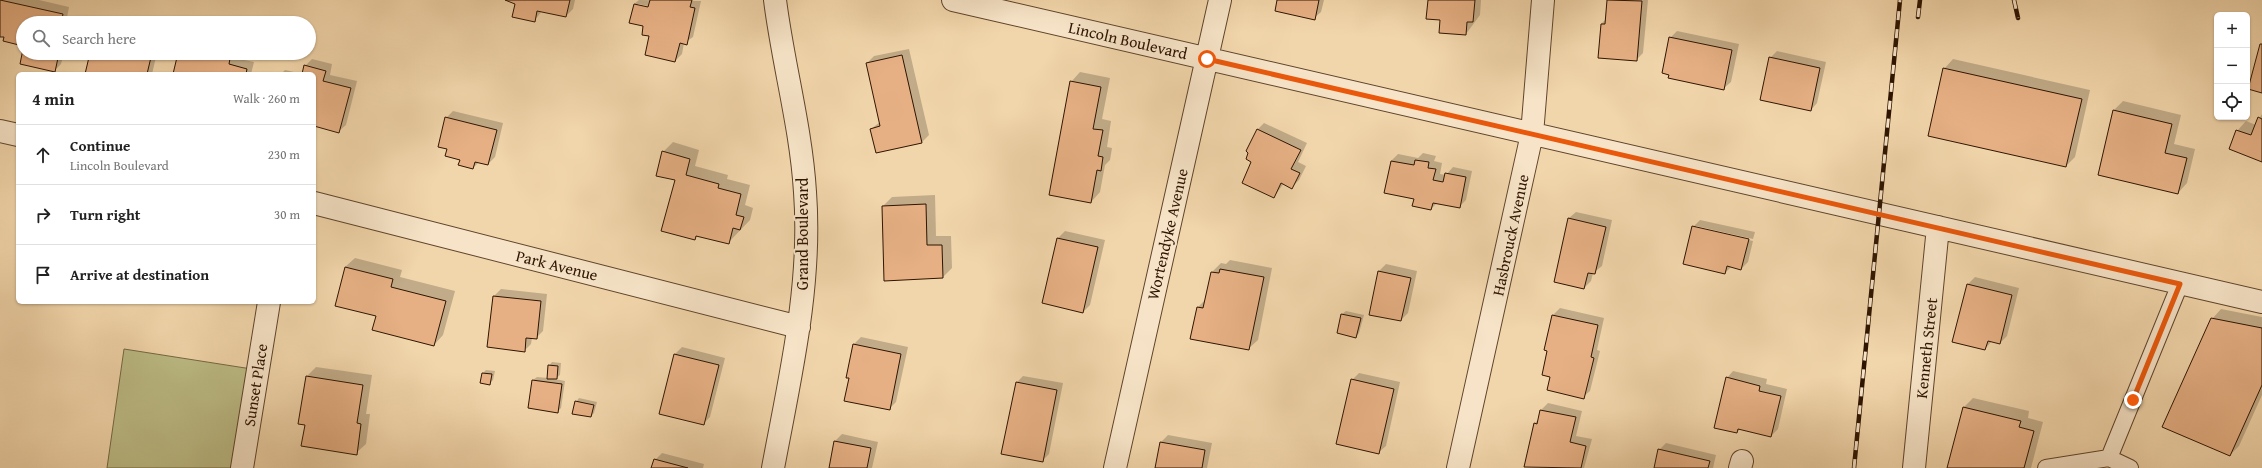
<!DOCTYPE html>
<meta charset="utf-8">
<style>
body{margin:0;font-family:"Gentium Book Plus",serif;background:#f6f6f6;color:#222}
.controls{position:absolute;right:12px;top:12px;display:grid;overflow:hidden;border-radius:6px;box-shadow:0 1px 3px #0004}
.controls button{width:36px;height:36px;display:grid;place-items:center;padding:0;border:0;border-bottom:1px solid #e0e0e0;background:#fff;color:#222;font:20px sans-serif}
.stop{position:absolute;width:12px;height:12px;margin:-9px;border:3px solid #ea580c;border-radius:50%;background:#fff}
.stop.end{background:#ea580c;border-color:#fff;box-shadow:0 1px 4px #0008}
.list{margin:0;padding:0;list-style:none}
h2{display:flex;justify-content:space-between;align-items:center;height:52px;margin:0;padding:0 16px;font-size:17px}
h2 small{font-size:13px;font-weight:400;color:#767676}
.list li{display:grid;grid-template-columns:26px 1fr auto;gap:12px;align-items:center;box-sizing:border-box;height:60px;padding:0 16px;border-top:1px solid #e0e0e0}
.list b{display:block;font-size:15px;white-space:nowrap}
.list p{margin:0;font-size:13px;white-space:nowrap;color:#767676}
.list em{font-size:13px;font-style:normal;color:#767676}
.icon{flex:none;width:22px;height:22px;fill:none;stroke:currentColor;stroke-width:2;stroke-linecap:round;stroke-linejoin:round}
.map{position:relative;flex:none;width:2262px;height:468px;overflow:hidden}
.search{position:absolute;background:#fff;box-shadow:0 1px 3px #0004;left:16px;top:16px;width:300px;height:44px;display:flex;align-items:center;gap:10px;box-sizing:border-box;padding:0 14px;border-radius:22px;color:#767676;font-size:15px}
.panel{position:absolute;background:#fff;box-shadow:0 1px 3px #0004;left:16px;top:72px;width:300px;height:232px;border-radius:6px}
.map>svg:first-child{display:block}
.green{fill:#bdbd87;stroke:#766844}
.shadow{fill:#0003;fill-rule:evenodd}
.building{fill:#e6b084;stroke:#2e1400}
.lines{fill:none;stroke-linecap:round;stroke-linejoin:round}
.lane-casing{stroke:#5f442b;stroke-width:18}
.street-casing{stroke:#5f442b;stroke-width:24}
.lane{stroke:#f7e4c8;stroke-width:16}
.street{stroke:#f7e4c8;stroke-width:22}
.rail-casing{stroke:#2e1400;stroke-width:4.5}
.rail{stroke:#f7e4c8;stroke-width:3;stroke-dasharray:9;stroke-linecap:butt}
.route{stroke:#ea580c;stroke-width:5}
.labels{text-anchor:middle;stroke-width:4;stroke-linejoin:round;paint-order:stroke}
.street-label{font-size:16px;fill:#2e1400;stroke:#f7e4c8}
</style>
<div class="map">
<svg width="2262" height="468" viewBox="0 0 2262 468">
<rect width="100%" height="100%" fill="#f2d6ab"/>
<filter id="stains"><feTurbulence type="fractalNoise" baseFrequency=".005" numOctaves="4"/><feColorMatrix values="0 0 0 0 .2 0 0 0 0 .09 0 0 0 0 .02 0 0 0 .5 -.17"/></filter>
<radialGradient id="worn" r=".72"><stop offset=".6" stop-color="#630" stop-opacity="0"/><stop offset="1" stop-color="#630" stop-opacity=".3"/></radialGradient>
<path class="green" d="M 124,349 L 258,370 L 242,468 L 107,468 Z"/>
<path class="shadow" d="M 0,0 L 39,0 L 69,7 L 66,23 L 23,23 L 23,45 L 0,36 Z
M 506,0 L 575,0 L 573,9 L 566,16 L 542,11 L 534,21 L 516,3 Z
M 639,0 L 701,1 L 693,37 L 684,43 L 682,54 L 675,61 L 650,36 L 634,4 ZM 638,4 L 653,7 L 653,9 L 638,6 Z
M 1278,0 L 1324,0 L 1321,12 L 1314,18 Z
M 1429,0 L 1481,0 L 1480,15 L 1466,34 L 1441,19 Z
M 1608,0 L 1648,0 L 1643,53 L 1636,60 L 1601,24 L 1606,19 Z
M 1677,31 L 1739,44 L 1731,82 L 1724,88 L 1671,74 L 1670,38 Z
M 909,49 L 929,135 L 922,142 L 871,129 L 880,122 L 867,63 L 874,56 Z
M 1777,51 L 1826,62 L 1817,103 L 1811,110 L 1770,58 Z
M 23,53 L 64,53 L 61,64 L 54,71 Z
M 91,53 L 157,53 L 152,74 L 86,74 Z
M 179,53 L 236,53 L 235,58 L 254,62 L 251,74 L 174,74 Z
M 312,59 L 332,64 L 330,75 L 357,81 L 346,125 L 339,131 L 314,125 L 314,74 L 281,74 L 285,70 L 303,74 L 305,66 Z
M 1953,59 L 2090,90 L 2075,157 L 2066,166 L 1944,69 Z
M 1080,72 L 1110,78 L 1102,119 L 1111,121 L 1107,147 L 1112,148 L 1110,160 L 1105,165 L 1100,192 L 1091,202 L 1071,82 Z
M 2123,101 L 2181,115 L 2174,144 L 2195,149 L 2187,183 L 2178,193 L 2114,110 Z
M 453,111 L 503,123 L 495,157 L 488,164 L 479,162 L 473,168 L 448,148 L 446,118 Z
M 2262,114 L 2262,161 L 2237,131 L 2246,121 L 2256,125 Z
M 1264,123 L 1307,143 L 1298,162 L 1306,166 L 1299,180 L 1292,187 L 1284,183 L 1274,197 L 1253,161 L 1257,130 Z
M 673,142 L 699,150 L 695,166 L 728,175 L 727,179 L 750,185 L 745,205 L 753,208 L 750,220 L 728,243 L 698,235 L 695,239 L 676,180 L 663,152 Z
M 1423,153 L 1436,156 L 1434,161 L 1442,163 L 1440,174 L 1446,175 L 1453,167 L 1472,171 L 1466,200 L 1459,207 L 1437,203 L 1431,209 L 1415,198 L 1385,192 L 1391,161 L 1398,154 L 1418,158 Z
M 935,195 L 936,236 L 951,236 L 952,268 L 943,277 L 885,280 L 883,206 L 892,197 Z
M 1576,212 L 1612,220 L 1602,266 L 1593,273 L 1591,281 L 1584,288 L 1569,218 Z
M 1700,220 L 1755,232 L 1753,239 L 1696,226 L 1696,228 L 1753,241 L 1748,262 L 1741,269 L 1732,266 L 1725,273 L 1693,227 Z
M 1065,231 L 1105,240 L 1090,305 L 1083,312 L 1058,238 Z
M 355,258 L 402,270 L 400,277 L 455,291 L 443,335 L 434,345 L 377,315 L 345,267 Z
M 1230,260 L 1272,268 L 1258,340 L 1248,349 L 1198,307 L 1206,299 L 1212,272 L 1221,263 L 1226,264 Z
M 1386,264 L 1417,271 L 1408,313 L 1401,320 L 1370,314 L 1379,271 Z
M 1975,277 L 2019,288 L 2007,336 L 2000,343 L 1992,341 L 1985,349 L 1968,284 Z
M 501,289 L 547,294 L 543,331 L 536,338 L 532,338 L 531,344 L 524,351 L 494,296 Z
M 1560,308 L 1604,318 L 1597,350 L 1600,351 L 1590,391 L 1583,397 L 1552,377 L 1548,350 L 1545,349 L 1553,315 Z
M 2221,309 L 2262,317 L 2262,395 L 2239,446 L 2230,455 L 2212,319 Z
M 1346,311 L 1364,315 L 1359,333 L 1356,337 L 1338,332 L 1342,314 Z
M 861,337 L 908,347 L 896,402 L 889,409 L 850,377 L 847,377 L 854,344 Z
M 682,347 L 725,358 L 710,417 L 703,424 L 660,413 L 675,354 Z
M 552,362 L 561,363 L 560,375 L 555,379 L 565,381 L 561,408 L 558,411 L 533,380 L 537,377 L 548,378 L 549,366 Z
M 316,367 L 372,375 L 366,414 L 370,414 L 366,444 L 356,453 L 306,424 L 307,376 Z
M 486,370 L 495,371 L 493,380 L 490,383 L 483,373 Z
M 1733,371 L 1767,379 L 1766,384 L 1787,389 L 1778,429 L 1771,436 L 1740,429 L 1737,432 L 1727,378 Z
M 1359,373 L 1400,382 L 1386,446 L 1379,452 L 1352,380 Z
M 1023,376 L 1063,383 L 1049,454 L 1042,461 L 1016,383 Z
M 579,398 L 597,402 L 594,413 L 591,416 L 576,402 Z
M 1973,398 L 2029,411 L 2028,418 L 2043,422 L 2031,468 L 1949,468 L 1964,407 Z
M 1548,403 L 1582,411 L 1576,436 L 1592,439 L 1584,468 L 1526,466 L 1534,424 L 1539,419 L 1541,410 Z
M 842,434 L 878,442 L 872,468 L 830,468 L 835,441 Z
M 1168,435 L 1212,443 L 1207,468 L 1156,468 L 1161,442 Z
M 1666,443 L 1716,455 L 1713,468 L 1655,468 L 1659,450 Z
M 662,453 L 704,464 L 703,468 L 652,468 L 655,460 Z"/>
<path class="building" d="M 0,0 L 63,14 L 61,23 L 23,23 L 23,46 L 3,41 L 4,37 L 0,37 Z
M 505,0 L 570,0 L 566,17 L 537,11 L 535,22 L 512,17 L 515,4 Z
M 650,0 L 692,0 L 690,7 L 695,8 L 687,45 L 680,43 L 675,62 L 645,55 L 649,36 L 642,35 L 643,26 L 629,23 L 634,4 L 648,7 Z
M 1277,0 L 1319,0 L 1315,20 L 1275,11 Z
M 1428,0 L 1475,0 L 1473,22 L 1467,22 L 1466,35 L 1439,33 L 1440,20 L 1426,19 Z
M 1607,0 L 1642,1 L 1637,61 L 1598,58 L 1601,24 L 1605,24 Z
M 1669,37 L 1732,50 L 1724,90 L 1668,78 L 1669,75 L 1662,73 Z
M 2260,44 L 2262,44 L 2262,93 L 2248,89 Z
M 23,49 L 23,53 L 59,53 L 55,72 L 20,64 Z
M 90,53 L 152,53 L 147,74 L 85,74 Z
M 178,53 L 203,57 L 204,53 L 231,53 L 229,64 L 247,69 L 246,74 L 173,74 Z
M 902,55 L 922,143 L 876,153 L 870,129 L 880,126 L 866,63 Z
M 1769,57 L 1820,68 L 1811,111 L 1760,100 Z
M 304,65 L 326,71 L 323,81 L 351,88 L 339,133 L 314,126 L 314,74 L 302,74 Z
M 1943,68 L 2082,99 L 2066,167 L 1928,136 Z
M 1070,81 L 1101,87 L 1093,129 L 1103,130 L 1098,156 L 1103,157 L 1101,171 L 1097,170 L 1091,203 L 1049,195 Z
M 2113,110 L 2172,124 L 2165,153 L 2187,158 L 2178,194 L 2098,175 Z
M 445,117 L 497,130 L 488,165 L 475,162 L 473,169 L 458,165 L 460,160 L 445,156 L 447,149 L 438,147 Z
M 2258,117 L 2262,119 L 2262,162 L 2229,149 L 2236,130 L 2251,135 Z
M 1257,129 L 1301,150 L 1291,169 L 1300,173 L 1292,189 L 1281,183 L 1274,198 L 1242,183 L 1251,162 L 1246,159 L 1248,153 L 1246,151 Z
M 662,151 L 690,159 L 686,175 L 719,184 L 718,188 L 741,194 L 736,215 L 744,217 L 740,230 L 733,228 L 729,244 L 696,236 L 695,240 L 661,231 L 675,180 L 656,176 Z
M 1415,160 L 1429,162 L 1428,168 L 1436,169 L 1433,180 L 1443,182 L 1445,173 L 1466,177 L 1460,208 L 1433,203 L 1431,210 L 1412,206 L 1414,199 L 1384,193 L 1391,161 L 1414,165 Z
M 926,204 L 927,245 L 942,245 L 943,278 L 884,281 L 882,206 Z
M 1568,218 L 1606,227 L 1595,274 L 1588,273 L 1584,289 L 1554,282 Z
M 1692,226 L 1749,239 L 1741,270 L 1727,266 L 1725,274 L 1683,264 Z
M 1057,238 L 1098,247 L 1083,313 L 1042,303 Z
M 345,267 L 393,279 L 391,287 L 446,301 L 434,346 L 372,330 L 376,316 L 335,306 Z
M 1220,269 L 1264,277 L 1249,350 L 1190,339 L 1197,307 L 1203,308 L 1211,272 L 1219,273 Z
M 1378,271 L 1411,278 L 1401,321 L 1369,315 Z
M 1967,284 L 2012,295 L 2000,344 L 1988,341 L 1985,350 L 1952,342 Z
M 493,296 L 541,301 L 537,339 L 526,338 L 525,352 L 487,347 Z
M 1341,314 L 1361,318 L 1356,338 L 1337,333 Z
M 1552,315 L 1598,325 L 1591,357 L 1594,358 L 1584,399 L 1547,390 L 1550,377 L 1542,375 L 1547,351 L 1544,350 Z
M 2211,318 L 2262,328 L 2262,385 L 2230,456 L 2162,427 Z
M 853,344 L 901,354 L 890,410 L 844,401 L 849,378 L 846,378 Z
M 674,354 L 719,365 L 704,425 L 659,414 Z
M 548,365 L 558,366 L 557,379 L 547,379 Z
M 482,373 L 492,374 L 490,385 L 480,383 Z
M 306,376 L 363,385 L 357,423 L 361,424 L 357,455 L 301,446 L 305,425 L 298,424 Z
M 1726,377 L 1760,386 L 1759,391 L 1781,396 L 1771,437 L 1738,429 L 1737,433 L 1714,428 Z
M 1351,379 L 1394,389 L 1379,454 L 1336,444 Z
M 532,380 L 562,384 L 558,413 L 528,408 Z
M 1016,382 L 1057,390 L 1043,462 L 1001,454 Z
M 575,401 L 594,405 L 591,417 L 572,414 Z
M 1963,407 L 2021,421 L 2019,427 L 2034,431 L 2024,468 L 1947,468 Z
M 1540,410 L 1576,417 L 1570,442 L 1586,446 L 1581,468 L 1524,467 L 1534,423 L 1537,424 Z
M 834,441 L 871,448 L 867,468 L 829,468 Z
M 1160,442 L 1205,450 L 1202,468 L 1155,468 Z
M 1658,449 L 1710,461 L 1708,468 L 1654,468 Z
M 654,459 L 688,468 L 651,468 Z"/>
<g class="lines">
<g class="lane-casing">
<path id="lane" d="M 2046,468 L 2109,458
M 2130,468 L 2109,458 L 2180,284"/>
</g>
<g class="street-casing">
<path id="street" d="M 953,0 L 2262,302
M 0,131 L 18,135
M 314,203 L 799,327
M 242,468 L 269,302
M 773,468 C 790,377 812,285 805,192 C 801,127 783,64 775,0
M 1115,468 L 1220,0
M 1458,468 L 1532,134 L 1543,0
M 1740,468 L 1742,461
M 1914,468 L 1938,227"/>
</g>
<use href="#lane" class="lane"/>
<use href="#street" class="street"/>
<g class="rail-casing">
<path id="rail" d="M 2014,0 L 2018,18
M 1918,17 L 1920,0
M 1854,468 L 1900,0"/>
</g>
<use href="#rail" class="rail"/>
</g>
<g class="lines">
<path class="route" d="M 1207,59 L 2180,284 L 2133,400"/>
</g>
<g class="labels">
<g class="street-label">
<text transform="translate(1128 40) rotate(13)" y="6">Lincoln Boulevard</text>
<text transform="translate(802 234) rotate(-90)" y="6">Grand Boulevard</text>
<text transform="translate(1167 234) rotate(-77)" y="6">Wortendyke Avenue</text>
<text transform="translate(1510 235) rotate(-78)" y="6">Hasbrouck Avenue</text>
<text transform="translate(557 265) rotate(14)" y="6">Park Avenue</text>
<text transform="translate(1926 348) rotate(-84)" y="6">Kenneth Street</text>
<text transform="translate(255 385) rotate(-81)" y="6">Sunset Place</text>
</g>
</g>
<rect width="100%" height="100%" filter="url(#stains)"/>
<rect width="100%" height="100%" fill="url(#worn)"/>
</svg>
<div class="controls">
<button>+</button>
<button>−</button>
<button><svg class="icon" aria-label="locate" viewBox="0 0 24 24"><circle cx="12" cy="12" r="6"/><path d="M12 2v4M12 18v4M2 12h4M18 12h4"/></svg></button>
</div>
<div class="stop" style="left:1207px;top:59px"></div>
<div class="stop end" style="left:2133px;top:400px"></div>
<div class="search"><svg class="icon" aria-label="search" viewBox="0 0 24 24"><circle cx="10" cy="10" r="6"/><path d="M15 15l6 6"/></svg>Search here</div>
<section class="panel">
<h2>4 min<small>Walk · 260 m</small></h2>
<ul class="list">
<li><svg class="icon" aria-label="ahead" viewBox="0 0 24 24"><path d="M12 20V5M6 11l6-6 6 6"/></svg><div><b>Continue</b><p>Lincoln Boulevard</p></div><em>230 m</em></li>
<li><svg class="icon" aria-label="right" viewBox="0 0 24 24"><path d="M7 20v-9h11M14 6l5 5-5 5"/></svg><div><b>Turn right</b></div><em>30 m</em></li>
<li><svg class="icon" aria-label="arrive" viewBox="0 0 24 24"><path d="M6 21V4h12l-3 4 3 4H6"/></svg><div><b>Arrive at destination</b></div></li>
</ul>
</section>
</div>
